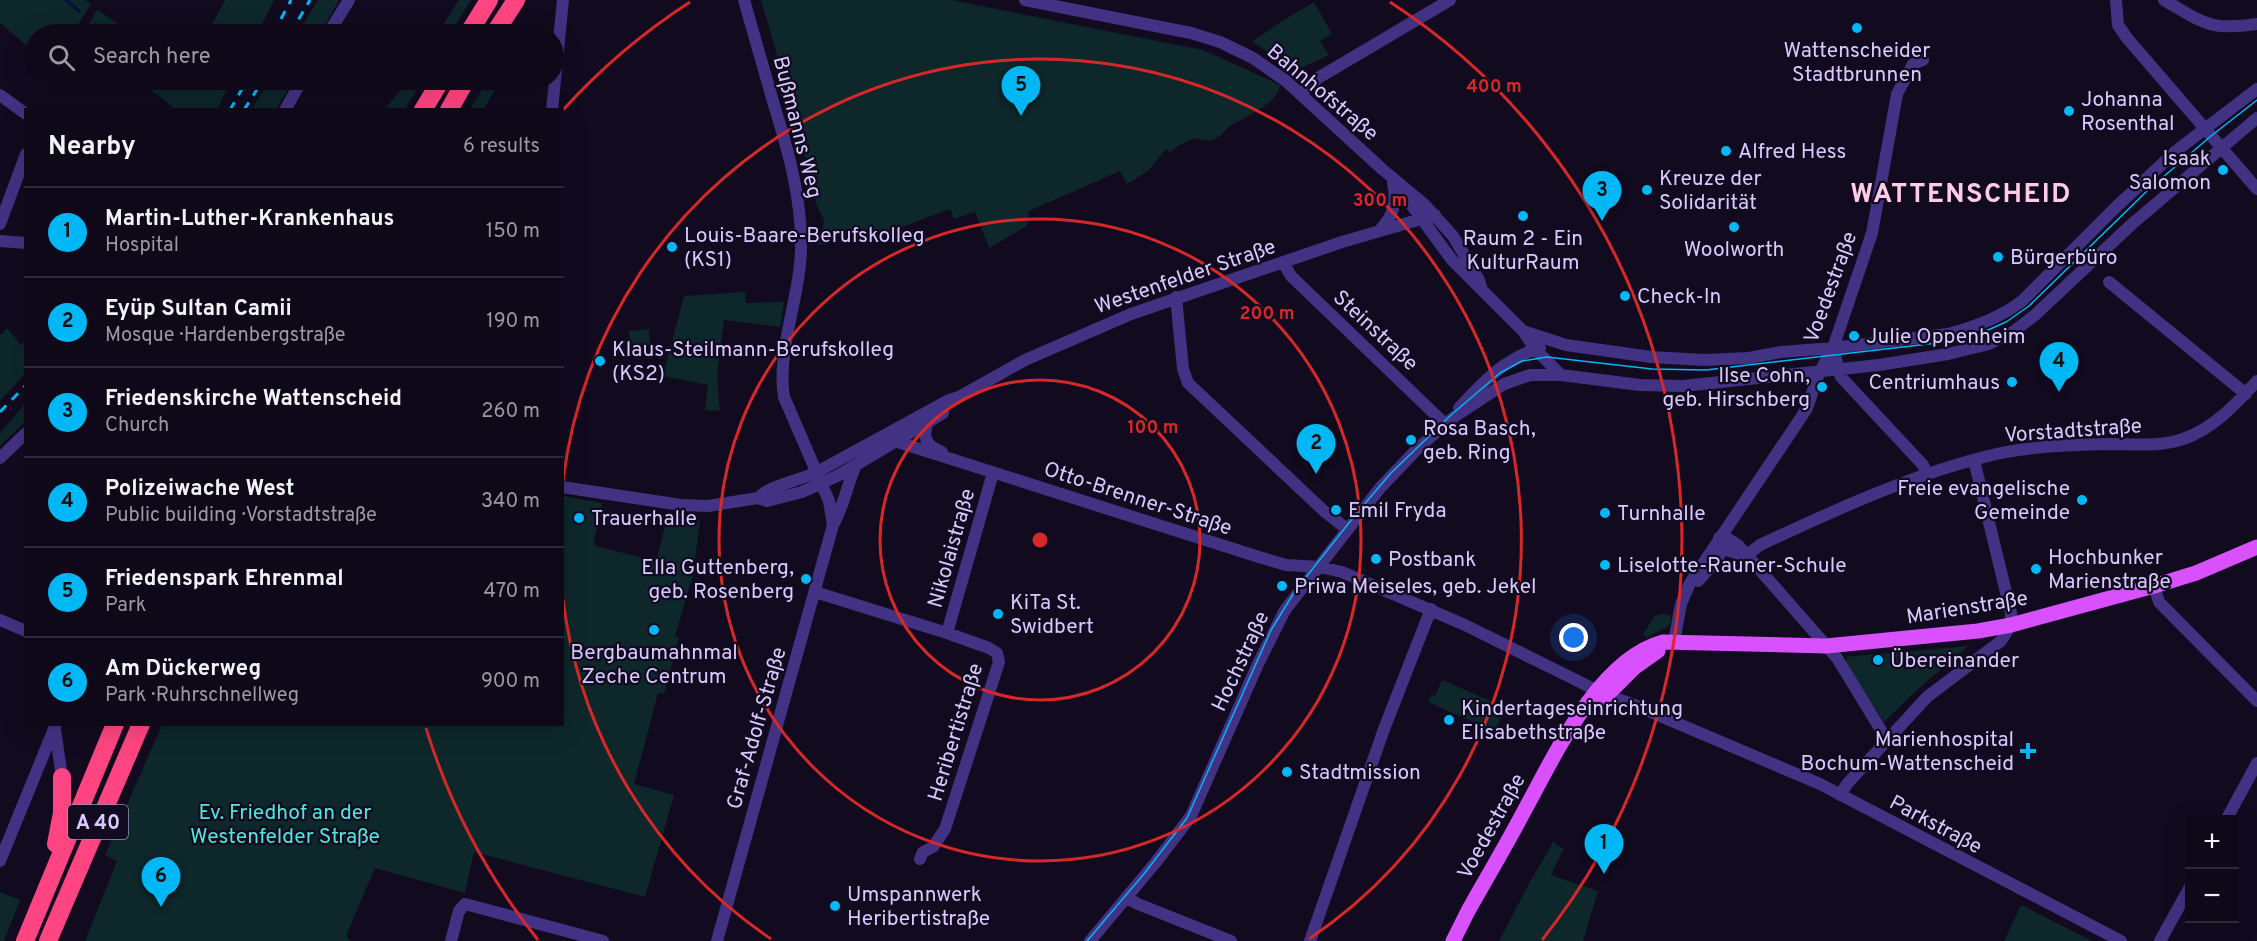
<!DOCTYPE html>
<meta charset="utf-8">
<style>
body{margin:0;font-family:Overpass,sans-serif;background:#1c1625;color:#f1f3f6}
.controls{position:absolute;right:18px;bottom:18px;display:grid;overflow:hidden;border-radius:0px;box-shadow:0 6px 24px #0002}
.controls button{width:54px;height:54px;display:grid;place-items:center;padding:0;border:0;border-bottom:2px solid #2e2937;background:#0e0818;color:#f1f3f6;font:30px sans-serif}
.you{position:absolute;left:1574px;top:638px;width:21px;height:21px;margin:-15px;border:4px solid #fff;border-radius:50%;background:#1a73e8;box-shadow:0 0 0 9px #1a73e833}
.badge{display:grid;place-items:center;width:39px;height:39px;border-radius:50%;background:#00b7f5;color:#111;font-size:20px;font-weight:700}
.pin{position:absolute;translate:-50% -50px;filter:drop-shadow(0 2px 3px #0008)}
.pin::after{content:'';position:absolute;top:32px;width:21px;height:18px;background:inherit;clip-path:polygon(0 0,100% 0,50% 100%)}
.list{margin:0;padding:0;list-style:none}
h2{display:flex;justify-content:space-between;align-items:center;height:78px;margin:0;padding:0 24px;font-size:26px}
h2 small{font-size:20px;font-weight:400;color:#9b9aa2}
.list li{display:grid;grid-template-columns:39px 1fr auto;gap:18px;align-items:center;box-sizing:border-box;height:90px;padding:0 24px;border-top:2px solid #2e2937}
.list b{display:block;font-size:22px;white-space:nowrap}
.list p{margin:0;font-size:20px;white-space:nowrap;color:#9b9aa2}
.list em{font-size:20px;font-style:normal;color:#9b9aa2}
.icon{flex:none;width:33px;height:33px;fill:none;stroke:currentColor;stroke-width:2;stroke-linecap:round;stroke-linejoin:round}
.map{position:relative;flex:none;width:2257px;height:941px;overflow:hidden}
.search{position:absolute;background:#0e0818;box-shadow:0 6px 24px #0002;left:24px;top:24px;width:540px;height:66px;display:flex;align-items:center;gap:15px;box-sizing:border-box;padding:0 21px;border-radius:33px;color:#9b9aa2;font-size:22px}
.panel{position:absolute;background:#0e0818;box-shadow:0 6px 24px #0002;left:24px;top:108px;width:540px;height:618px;border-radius:0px}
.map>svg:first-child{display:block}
.green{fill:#0d272b}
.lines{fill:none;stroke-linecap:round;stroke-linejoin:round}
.stream{stroke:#05113f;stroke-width:3}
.minor{stroke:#423283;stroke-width:12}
.major{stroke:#d951ff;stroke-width:15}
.highway{stroke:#ff4581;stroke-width:18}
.tram{stroke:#00b7f5;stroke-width:1.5}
.rail{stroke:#00b7f5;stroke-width:3;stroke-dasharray:9 8;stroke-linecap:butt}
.ring{fill:none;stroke:#d62828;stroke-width:3}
.poi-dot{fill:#00b7f5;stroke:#120b20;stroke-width:2}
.labels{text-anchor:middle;stroke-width:4.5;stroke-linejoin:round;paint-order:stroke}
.shield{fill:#120b20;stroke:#9d91bc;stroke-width:1.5}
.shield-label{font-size:20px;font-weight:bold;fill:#d8caff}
.poi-label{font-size:21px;fill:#d8caff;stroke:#120b20;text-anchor:start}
.street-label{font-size:21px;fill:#d8caff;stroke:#120b20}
.park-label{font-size:21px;fill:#4de8d9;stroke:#120b20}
.district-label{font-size:27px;font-weight:bold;letter-spacing:1.5px;fill:#ffcce5;stroke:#120b20}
.centre{fill:#d62828;stroke:#120b20;stroke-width:3}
.ring-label{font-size:18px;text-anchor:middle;font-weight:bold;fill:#d62828;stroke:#120b20;stroke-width:4.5;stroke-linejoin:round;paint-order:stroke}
</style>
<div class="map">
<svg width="2257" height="941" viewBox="0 0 2257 941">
<rect width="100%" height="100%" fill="#120b20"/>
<path class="green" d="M 0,0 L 85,0 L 91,4 L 72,34 L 34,34 L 34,52 L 0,23 Z
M 225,0 L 274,0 L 257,34 L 207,34 Z
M 318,0 L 339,0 L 320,34 L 297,34 Z
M 459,0 L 471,0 L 450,34 L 437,34 Z
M 761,0 L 951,0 L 1203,50 L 1280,85 C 1278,104 1244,117 1229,127 C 1225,130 1222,135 1218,137 C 1212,142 1202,141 1195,138 L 1177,146 L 1170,153 L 1166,149 L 1148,171 L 1127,184 L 1120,171 L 1029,211 L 1027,226 L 989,248 L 975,212 L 954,219 L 950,209 L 883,234 L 863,238 L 828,236 L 827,245 L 814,244 L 822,233 L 824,220 L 817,206 L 798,126 Z
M 1314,2 L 1332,34 L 1320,41 L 1329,55 L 1303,67 L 1292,66 L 1252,42 L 1279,23 Z
M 97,9 L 131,34 L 84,34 Z
M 139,80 L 231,80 L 217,110 L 172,109 L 173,107 Z
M 270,80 L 294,80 L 276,109 L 252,109 Z
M 408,80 L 423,80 L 405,109 L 385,109 Z
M 488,80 L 500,80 L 484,109 L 470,109 Z
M 745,292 L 746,303 L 784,302 L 780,327 L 724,320 L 717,375 L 720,411 L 705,410 L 708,385 L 663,376 L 684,296 Z
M 7,328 L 21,345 L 25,340 L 25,374 L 0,401 L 0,335 Z
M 649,329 L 650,347 L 631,350 L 629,331 Z
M 25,404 L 25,422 L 0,446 L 0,433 Z
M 563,496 L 602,503 L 594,543 L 595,546 L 656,561 L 667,518 L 700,521 L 693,575 L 675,636 L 679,638 L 664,694 L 658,693 L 634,784 L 674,795 L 645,897 L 474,852 L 465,893 L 375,868 L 346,936 L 351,941 L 85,941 L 117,861 L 105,855 L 162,725 L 562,724 Z
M 1661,614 L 1670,615 L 1671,622 L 1667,627 L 1646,638 L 1643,634 L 1655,616 Z
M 1969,646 L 1920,687 L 1884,722 L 1846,664 L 1847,657 L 1854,656 Z
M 1442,680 L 1505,707 L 1494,733 L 1476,725 L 1476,723 L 1428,702 L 1431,695 L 1435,696 Z
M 1554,841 L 1557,846 L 1564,848 L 1551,875 L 1598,891 L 1583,941 L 1499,941 L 1532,878 Z
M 0,892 L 20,900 L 4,941 L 0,941 Z
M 2021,905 L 2092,941 L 2004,941 Z"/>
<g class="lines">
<path class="stream" d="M 66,0 L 79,11
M 96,24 L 109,34
M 174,80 L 177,81"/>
<path class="minor" d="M 1025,0 L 1191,33 L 1220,42 L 1253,58 L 1286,81 L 1382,169 L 1424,204 L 1453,236 L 1479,280 L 1481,287
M 2116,0 L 2118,25 L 2127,38 L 2257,189
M 2164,0 C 2204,23 2209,31 2257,24
M 328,34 L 349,0
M 1300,94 L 1318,78 L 1450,0
M 0,95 L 26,114
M 285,110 L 302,80
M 552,110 L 563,0
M 1399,188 L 1452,260 L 1523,331 L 1535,349 L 1561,375
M 0,224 L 26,154
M 1380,230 C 1394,215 1397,203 1393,183
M 0,241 L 26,243
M 1283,262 L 1291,276 L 1445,424
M 2109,282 L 2246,394
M 1176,297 L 1183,369 L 1188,383 L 1324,511 L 1347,529
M 1523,331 L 1566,345 L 1651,357 L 1704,360 L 1749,358 L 1781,352 L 1833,348 L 1948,334 C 1975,327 2000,318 2022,301 L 2115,208 L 2176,151 L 2257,89
M 1833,348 L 1841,377 L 1923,465 L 1927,474
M 1459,408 C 1483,382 1505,358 1540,348
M 929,421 C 921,436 926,446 942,452
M 882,437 L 1259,557 L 1286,565 L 1320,567 L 1342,572 L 1465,625 L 1598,691
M 0,458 L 26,433
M 562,487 L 681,505 L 708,506 L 758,498 L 767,501 L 802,492 L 839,475 L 943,413
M 758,498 C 768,486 801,480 817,472 L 949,400 L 959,397 L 1025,360 L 1131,314 L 1342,242 L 1435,215
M 833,525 C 844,506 847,485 856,465
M 1746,556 L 1760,545 C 1833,511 1906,477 1984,457 C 2025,446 2068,445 2111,444 C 2135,444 2160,447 2183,439 C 2213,429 2236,404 2257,381
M 1746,556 L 1723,549 L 1719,538 L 1727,538 L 1738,545 L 1837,658 L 1887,740
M 1698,581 L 1716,561 L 1726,542
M 2154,586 L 2159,602 L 2257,701
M 815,592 L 947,633 L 989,648 L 997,653 L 999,662 L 945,829 L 933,847 L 923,852 L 920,859
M 0,620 L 26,631
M 947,633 L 993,473
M 1674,642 L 1681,604 L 1690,583 L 1800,419 L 1807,408 L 1819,373 L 1833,348 L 1872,233 L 1897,94 L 1913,64 L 1923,60
M 1606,695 L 1632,704 L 1820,784 L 2121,941
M 55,729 L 62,777
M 1840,795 L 1847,784 L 1927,697 L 2001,641 L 2011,625 L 2011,613 L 1974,460
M 2226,820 L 2257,763
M 0,861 L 56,724
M 1127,898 L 1138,904 L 1231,941
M 451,941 L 459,911 L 465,904 L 603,941
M 717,941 L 833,525 L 829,501 L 784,397 C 776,350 802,293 801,243 C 801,196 788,150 774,105 C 764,70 754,35 744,0
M 1090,941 L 1156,862 L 1191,816 L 1258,664 L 1285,610 L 1380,488 L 1419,447 L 1454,417 L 1504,384 L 1530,375 L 1561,375 L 1640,385 L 1683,386 L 1879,365 L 1948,354 L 1989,344 L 2013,332 L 2035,315 L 2132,224 L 2257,118
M 1310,941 L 1384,729 L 1431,609
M 2160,941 L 2190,887"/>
<path class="major" d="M 1602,700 L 1634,668 L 1658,651
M 1453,941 L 1468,911 C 1486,879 1505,847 1522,815 C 1553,759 1597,660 1663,642 L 1826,646 L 1978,631 L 2011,625 L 2154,586 L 2196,573 L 2257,547"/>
<path class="highway" d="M 468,34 L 489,0
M 494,34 L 516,0
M 423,110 L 441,80
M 449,110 L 466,80
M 56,844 L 62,813 L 62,777
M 25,941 L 115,724
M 48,941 L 141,724"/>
<path class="tram" d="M 1087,941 L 1143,875 L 1187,818 L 1271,630 L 1295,591 L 1356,514 L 1391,473 L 1451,415 L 1500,373 L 1522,361 L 1547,357 L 1652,369 L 1706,370 L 1937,343 L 1979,334 L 2006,322 L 2029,306 L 2148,190 L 2211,136 L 2257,100"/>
<path class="rail" d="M 273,34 L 291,0
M 290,34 L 310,0
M 230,110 L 247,80
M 244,110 L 263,80
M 0,412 L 26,385"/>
</g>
<g class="ring">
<circle cx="1040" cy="540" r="160"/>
<circle cx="1040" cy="540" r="321"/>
<path d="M771 939A481 481 0 0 1 563 599M563 481A481 481 0 1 1 1309 939"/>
<path d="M538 940A642 642 0 0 1 426 728M563 110A642 642 0 0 1 690 2M1390 2A642 642 0 0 1 1542 940"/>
</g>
<g class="poi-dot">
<circle cx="1857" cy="28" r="6"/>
<circle cx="2069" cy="111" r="6"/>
<circle cx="1726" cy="151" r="6"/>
<circle cx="2223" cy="170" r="6"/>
<circle cx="1647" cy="190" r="6"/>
<circle cx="1523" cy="216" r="6"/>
<circle cx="1734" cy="227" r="6"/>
<circle cx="672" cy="247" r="6"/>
<circle cx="1998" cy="257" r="6"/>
<circle cx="1625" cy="296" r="6"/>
<circle cx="1854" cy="336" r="6"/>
<circle cx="600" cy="361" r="6"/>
<circle cx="2012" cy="382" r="6"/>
<circle cx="1822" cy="387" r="6"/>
<circle cx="1411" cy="440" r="6"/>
<circle cx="2082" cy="500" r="6"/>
<circle cx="1336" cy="510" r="6"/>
<circle cx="1605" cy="513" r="6"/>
<circle cx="579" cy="518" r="6"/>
<circle cx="1376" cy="559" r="6"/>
<circle cx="1605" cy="565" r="6"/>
<circle cx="2036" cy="569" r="6"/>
<circle cx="806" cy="579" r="6"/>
<circle cx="1282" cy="586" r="6"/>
<circle cx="998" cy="614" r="6"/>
<circle cx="654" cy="630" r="6"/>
<circle cx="1878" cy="660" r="6"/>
<circle cx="1449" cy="720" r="6"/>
<path d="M2025 742h6v6h6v6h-6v6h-6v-6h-6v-6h6z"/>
<circle cx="1287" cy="772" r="6"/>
<circle cx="835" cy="906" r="6"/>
</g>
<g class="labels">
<rect class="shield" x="68" y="805" width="60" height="34" rx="4.5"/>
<g class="shield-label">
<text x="98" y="829">A 40</text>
</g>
<g class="poi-label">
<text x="1857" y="57" text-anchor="middle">Wattenscheider<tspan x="1857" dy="24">Stadtbrunnen</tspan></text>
<text x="2081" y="106">Johanna<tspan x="2081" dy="24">Rosenthal</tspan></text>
<text x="1738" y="158">Alfred Hess</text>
<text x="2211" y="165" text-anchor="end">Isaak<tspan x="2211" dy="24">Salomon</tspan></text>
<text x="1659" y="185">Kreuze der<tspan x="1659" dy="24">Solidarität</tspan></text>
<text x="684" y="242">Louis-Baare-Berufskolleg<tspan x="684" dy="24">(KS1)</tspan></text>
<text x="1523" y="245" text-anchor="middle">Raum 2 - Ein<tspan x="1523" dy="24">KulturRaum</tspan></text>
<text x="1734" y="256" text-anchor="middle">Woolworth</text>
<text x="2010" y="264">Bürgerbüro</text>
<text x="1637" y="303">Check-In</text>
<text x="1866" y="343">Julie Oppenheim</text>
<text x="612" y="356">Klaus-Steilmann-Berufskolleg<tspan x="612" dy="24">(KS2)</tspan></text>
<text x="1810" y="382" text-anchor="end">Ilse Cohn,<tspan x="1810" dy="24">geb. Hirschberg</tspan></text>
<text x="2000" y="389" text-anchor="end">Centriumhaus</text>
<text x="1423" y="435">Rosa Basch,<tspan x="1423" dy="24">geb. Ring</tspan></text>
<text x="2070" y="495" text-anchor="end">Freie evangelische<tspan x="2070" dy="24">Gemeinde</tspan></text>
<text x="1348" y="517">Emil Fryda</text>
<text x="1617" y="520">Turnhalle</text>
<text x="591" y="525">Trauerhalle</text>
<text x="2048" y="564">Hochbunker<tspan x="2048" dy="24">Marienstraße</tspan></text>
<text x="1388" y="566">Postbank</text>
<text x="1617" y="572">Liselotte-Rauner-Schule</text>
<text x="794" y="574" text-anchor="end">Ella Guttenberg,<tspan x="794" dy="24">geb. Rosenberg</tspan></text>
<text x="1294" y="593">Priwa Meiseles, geb. Jekel</text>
<text x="1010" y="609">KiTa St.<tspan x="1010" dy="24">Swidbert</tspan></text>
<text x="654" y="659" text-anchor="middle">Bergbaumahnmal<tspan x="654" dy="24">Zeche Centrum</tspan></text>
<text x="1890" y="667">Übereinander</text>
<text x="1461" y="715">Kindertageseinrichtung<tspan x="1461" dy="24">Elisabethstraße</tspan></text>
<text x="2014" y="746" text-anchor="end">Marienhospital<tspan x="2014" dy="24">Bochum-Wattenscheid</tspan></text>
<text x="1299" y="779">Stadtmission</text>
<text x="847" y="901">Umspannwerk<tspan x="847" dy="24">Heribertistraße</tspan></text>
</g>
<g class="street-label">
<text transform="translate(1323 92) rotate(40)" y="7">Bahnhofstraße</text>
<text transform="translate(798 127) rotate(76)" y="7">Bußmanns Weg</text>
<text transform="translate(1185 276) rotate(-19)" y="7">Westenfelder Straße</text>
<text transform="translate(1830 287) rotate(-70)" y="7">Voedestraße</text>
<text transform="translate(1376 330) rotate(43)" y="7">Steinstraße</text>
<text transform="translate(2073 430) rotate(-4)" y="7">Vorstadtstraße</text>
<text transform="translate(1138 498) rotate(18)" y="7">Otto-Brenner-Straße</text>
<text transform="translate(951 548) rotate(-74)" y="7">Nikolaistraße</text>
<text transform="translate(1967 607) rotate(-9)" y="7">Marienstraße</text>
<text transform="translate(1240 661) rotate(-65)" y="7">Hochstraße</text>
<text transform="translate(756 728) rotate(-74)" y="7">Graf-Adolf-Straße</text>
<text transform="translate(955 732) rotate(-73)" y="7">Heribertistraße</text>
<text transform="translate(1936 824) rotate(28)" y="7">Parkstraße</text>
<text transform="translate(1491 826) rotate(-61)" y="7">Voedestraße</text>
</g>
<g class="park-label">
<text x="285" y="819">Ev. Friedhof an der<tspan x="285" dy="24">Westenfelder Straße</tspan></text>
</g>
<g class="district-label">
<text x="1961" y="202">WATTENSCHEID</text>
</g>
</g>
<circle cx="1040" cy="540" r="9" class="centre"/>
<g class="ring-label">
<text x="1494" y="92">400 m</text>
<text x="1380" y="206">300 m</text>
<text x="1267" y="319">200 m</text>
<text x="1153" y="433">100 m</text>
</g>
</svg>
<div class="controls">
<button>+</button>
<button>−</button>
</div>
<div class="you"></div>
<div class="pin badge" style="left:1604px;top:874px">1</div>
<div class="pin badge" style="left:1316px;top:474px">2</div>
<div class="pin badge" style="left:1602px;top:221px">3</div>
<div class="pin badge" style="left:2059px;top:392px">4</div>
<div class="pin badge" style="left:1021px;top:116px">5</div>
<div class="pin badge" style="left:161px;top:907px">6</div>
<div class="search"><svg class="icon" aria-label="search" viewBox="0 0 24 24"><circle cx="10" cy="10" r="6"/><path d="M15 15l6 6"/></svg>Search here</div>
<section class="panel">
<h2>Nearby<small>6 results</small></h2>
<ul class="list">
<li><span class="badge">1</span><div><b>Martin-Luther-Krankenhaus</b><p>Hospital</p></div><em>150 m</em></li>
<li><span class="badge">2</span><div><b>Eyüp Sultan Camii</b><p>Mosque · Hardenbergstraße</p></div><em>190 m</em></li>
<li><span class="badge">3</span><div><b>Friedenskirche Wattenscheid</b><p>Church</p></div><em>260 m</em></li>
<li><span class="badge">4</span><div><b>Polizeiwache West</b><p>Public building · Vorstadtstraße</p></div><em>340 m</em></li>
<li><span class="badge">5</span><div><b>Friedenspark Ehrenmal</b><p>Park</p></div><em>470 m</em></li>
<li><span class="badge">6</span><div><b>Am Dückerweg</b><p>Park · Ruhrschnellweg</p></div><em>900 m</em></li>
</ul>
</section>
</div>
